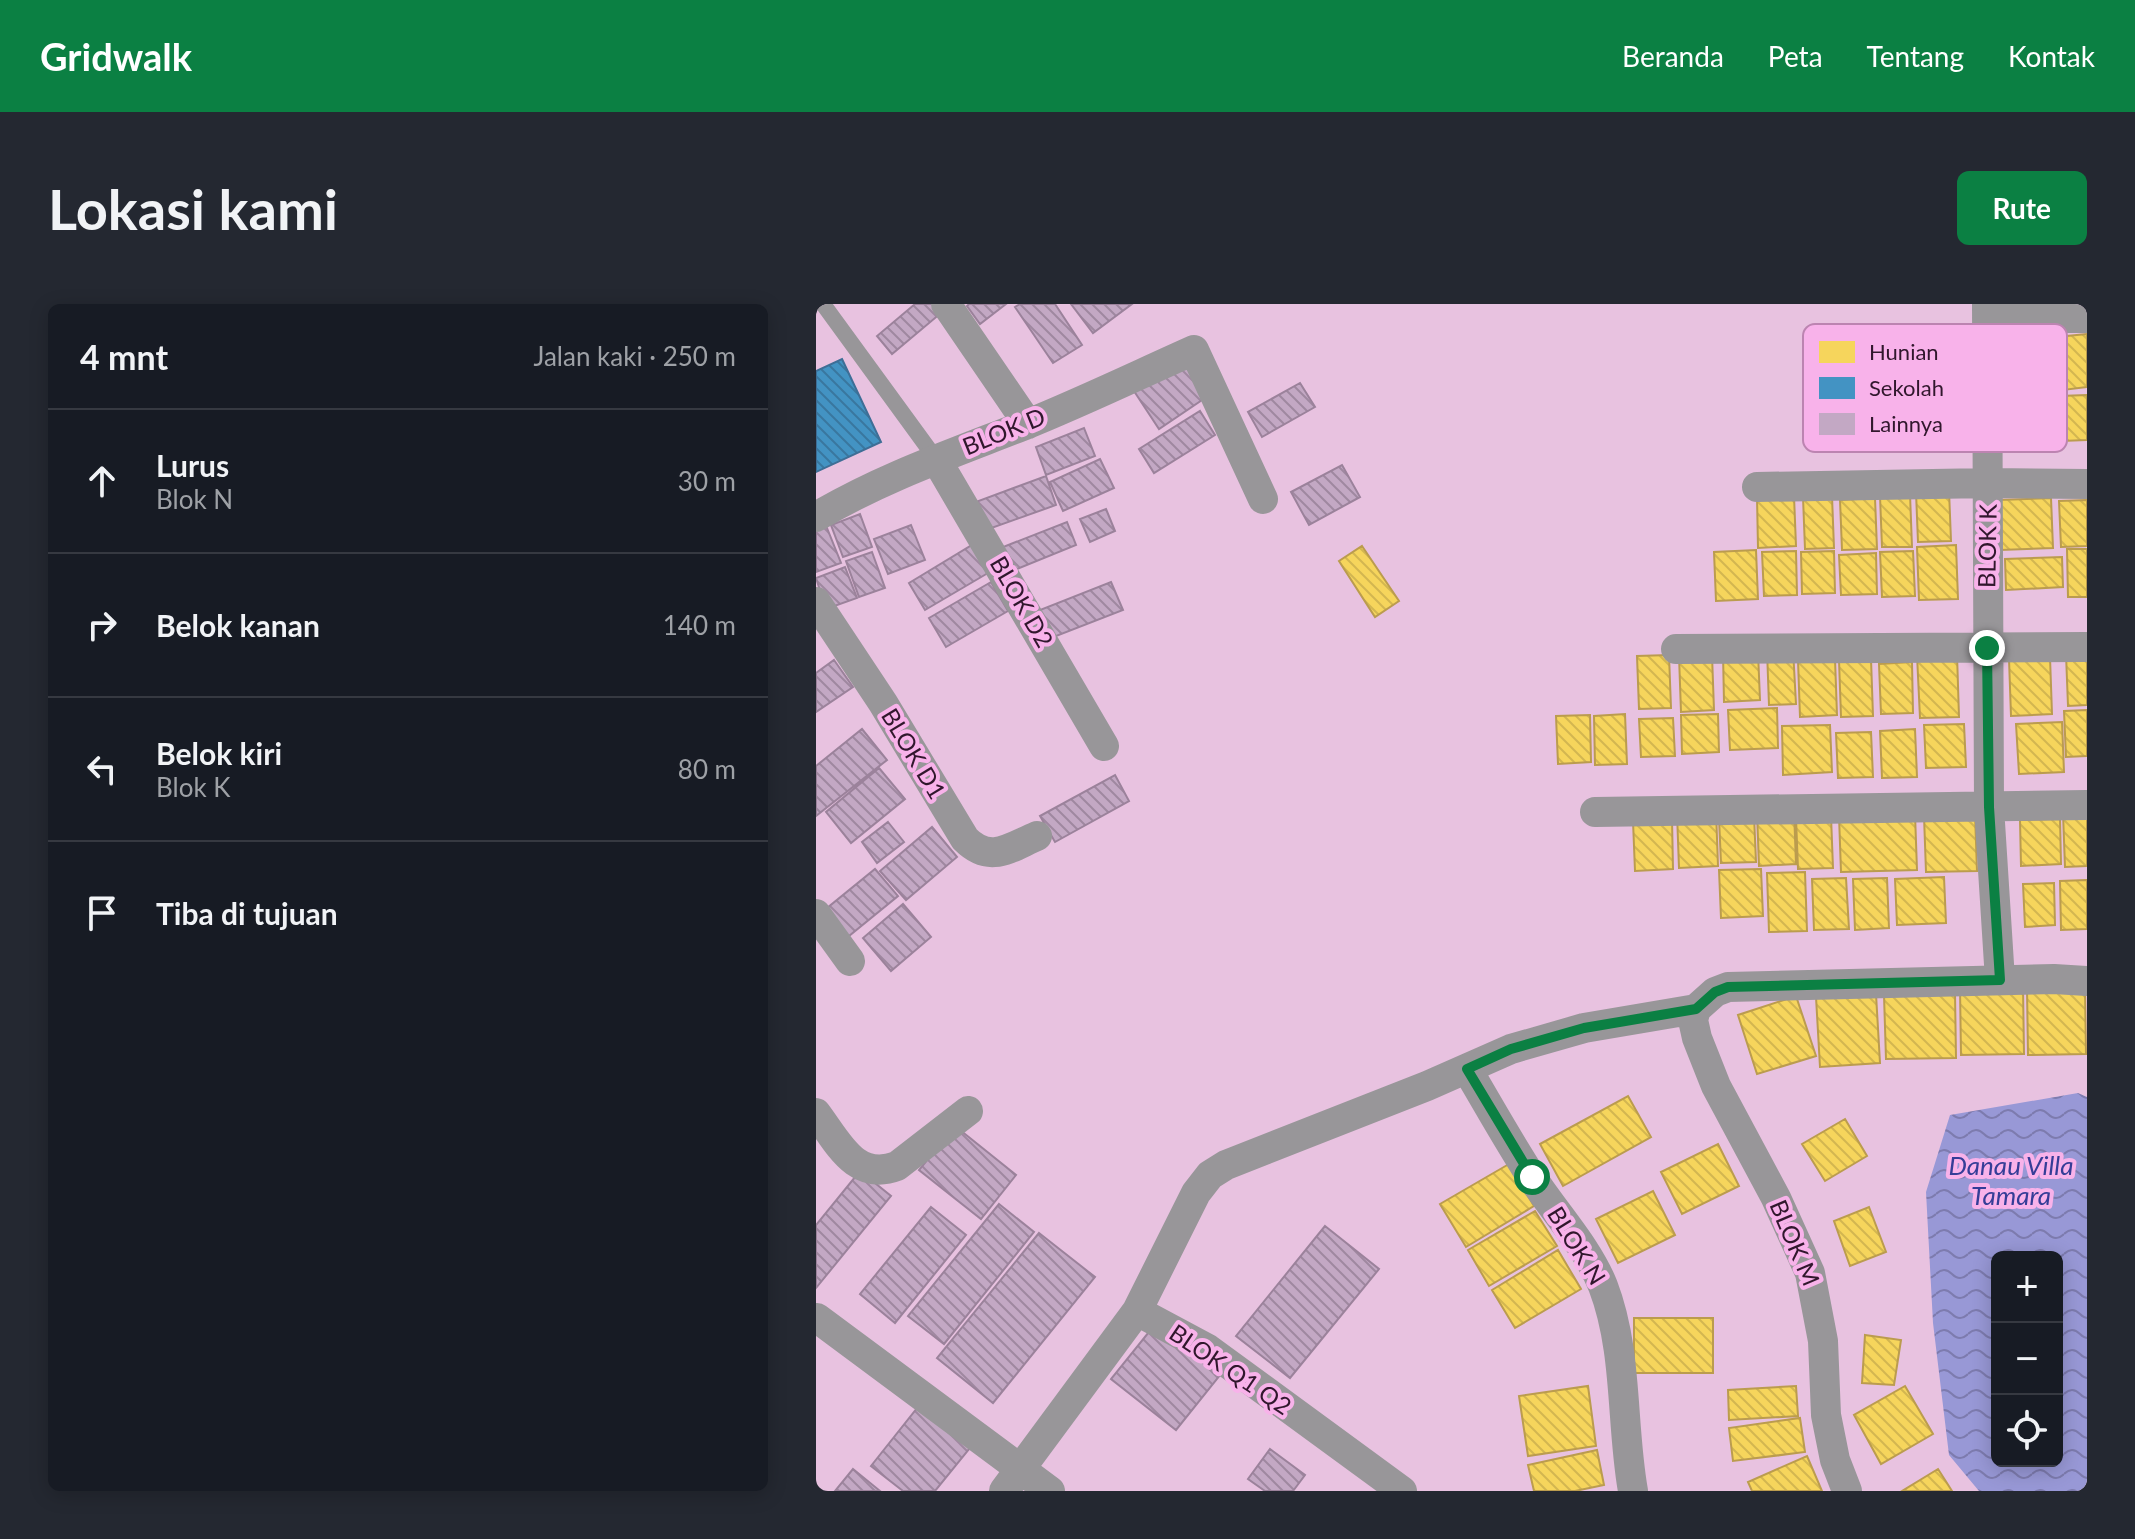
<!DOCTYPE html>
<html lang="id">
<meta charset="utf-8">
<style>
body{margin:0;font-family:Lato,sans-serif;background:#242831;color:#f1f3f6}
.controls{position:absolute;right:24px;bottom:24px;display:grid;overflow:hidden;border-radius:12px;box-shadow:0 4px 20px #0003}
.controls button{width:72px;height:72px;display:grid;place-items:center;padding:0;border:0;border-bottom:2px solid #363941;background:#171b24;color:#f1f3f6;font:40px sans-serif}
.stop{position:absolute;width:24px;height:24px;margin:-18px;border:6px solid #0b8043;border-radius:50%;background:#fff}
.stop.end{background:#0b8043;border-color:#fff;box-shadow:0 2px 8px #0008}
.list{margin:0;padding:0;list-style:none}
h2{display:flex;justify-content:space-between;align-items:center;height:104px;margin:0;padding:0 32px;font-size:34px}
h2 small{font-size:26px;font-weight:400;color:#9ea1a6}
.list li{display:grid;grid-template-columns:52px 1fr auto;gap:24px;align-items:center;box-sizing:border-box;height:144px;padding:0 32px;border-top:2px solid #363941}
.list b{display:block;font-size:30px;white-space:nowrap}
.list p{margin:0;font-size:26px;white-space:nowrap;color:#9ea1a6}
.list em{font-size:26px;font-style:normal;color:#9ea1a6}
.icon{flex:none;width:44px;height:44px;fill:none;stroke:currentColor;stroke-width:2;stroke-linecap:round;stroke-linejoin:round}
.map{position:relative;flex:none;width:1271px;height:1187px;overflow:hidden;border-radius:12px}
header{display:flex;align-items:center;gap:48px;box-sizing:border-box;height:112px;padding:0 40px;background:#0b8043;color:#fff}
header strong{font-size:38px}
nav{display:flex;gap:44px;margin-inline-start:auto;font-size:28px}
.intro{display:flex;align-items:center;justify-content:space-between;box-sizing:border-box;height:192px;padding:0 48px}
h1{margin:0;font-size:56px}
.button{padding:20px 36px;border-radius:12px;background:#0b8043;color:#fff;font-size:28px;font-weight:700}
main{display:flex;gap:48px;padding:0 48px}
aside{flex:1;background:#171b24;border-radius:12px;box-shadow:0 4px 20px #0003}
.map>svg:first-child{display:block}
.water{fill:url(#water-waves);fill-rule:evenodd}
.homes{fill:url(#homes-back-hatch);stroke:#bb9c4e;stroke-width:2}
.schools{fill:url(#schools-back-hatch);stroke:#3e6e96;stroke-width:2}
.building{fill:url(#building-back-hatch);stroke:#9b829b;stroke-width:2}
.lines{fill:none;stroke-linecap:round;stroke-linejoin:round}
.lane{stroke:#989699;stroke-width:16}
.street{stroke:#989699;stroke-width:30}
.route{stroke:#0b8043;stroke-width:10}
.labels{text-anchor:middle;stroke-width:8;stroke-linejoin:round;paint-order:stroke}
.street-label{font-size:24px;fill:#31172d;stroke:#f8b2ea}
.water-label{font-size:26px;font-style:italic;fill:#353d97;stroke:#f8b2ea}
.key{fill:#f8b2ea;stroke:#bc84b1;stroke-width:2}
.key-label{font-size:22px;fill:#31172d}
</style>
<header>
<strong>Gridwalk</strong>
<nav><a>Beranda</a><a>Peta</a><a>Tentang</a><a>Kontak</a></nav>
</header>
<div class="intro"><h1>Lokasi kami</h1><a class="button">Rute</a></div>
<main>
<aside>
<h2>4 mnt<small>Jalan kaki · 250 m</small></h2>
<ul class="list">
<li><svg class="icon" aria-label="ahead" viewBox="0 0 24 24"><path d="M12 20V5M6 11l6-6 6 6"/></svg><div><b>Lurus</b><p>Blok N</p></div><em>30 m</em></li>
<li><svg class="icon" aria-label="right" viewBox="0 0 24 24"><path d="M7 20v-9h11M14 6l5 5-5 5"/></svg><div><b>Belok kanan</b></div><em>140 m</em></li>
<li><svg class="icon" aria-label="left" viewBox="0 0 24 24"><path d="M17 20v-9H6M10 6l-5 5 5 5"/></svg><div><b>Belok kiri</b><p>Blok K</p></div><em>80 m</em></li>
<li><svg class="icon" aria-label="arrive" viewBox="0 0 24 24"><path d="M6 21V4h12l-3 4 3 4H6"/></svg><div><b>Tiba di tujuan</b></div></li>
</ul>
</aside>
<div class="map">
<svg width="1271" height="1187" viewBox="0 0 1271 1187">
<defs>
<pattern id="water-waves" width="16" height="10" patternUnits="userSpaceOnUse" patternTransform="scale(2)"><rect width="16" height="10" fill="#9898d6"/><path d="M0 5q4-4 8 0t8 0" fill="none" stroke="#7d7bae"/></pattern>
<pattern id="homes-back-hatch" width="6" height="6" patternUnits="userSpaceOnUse" patternTransform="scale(2)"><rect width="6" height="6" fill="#f6d55c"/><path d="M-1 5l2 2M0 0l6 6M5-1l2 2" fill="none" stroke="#d3b650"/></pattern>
<pattern id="schools-back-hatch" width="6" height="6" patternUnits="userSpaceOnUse" patternTransform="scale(2)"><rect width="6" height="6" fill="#4393c3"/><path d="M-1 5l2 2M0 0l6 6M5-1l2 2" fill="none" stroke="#39779f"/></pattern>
<pattern id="building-back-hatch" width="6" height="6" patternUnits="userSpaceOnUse" patternTransform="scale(2)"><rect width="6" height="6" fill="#c3a8c4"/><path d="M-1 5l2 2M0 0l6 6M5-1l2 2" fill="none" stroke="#9f88a0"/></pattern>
</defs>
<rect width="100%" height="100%" fill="#e8c2e0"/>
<path class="water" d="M 1262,789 L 1271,793 L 1271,1187 L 1163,1187 L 1133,1151 L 1117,1019 L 1110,888 L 1134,811 ZM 1181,953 L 1241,953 L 1241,1157 L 1181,1157 Z"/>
<path class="homes" d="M 1271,30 L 1271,83 L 1247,86 L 1241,33 Z
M 1271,91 L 1271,136 L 1246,137 L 1244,92 Z
M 1133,186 L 1135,237 L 1102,238 L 1100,188 Z
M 1094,190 L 1096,243 L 1066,243 L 1064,192 Z
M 978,192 L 980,242 L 942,244 L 941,193 Z
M 1016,192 L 1018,244 L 989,245 L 987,193 Z
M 1059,194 L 1061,245 L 1026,246 L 1024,196 Z
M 1235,194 L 1237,244 L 1184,246 L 1182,196 Z
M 1271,196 L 1271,242 L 1245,243 L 1243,197 Z
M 1140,241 L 1142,295 L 1103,296 L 1101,243 Z
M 546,242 L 583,297 L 559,313 L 523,257 Z
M 1251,245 L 1271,245 L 1271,293 L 1252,293 Z
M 940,246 L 942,295 L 900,297 L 898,248 Z
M 980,247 L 981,291 L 948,292 L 946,248 Z
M 1018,247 L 1019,289 L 986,290 L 985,248 Z
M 1097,247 L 1099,292 L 1066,293 L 1064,248 Z
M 1060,249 L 1061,290 L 1025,291 L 1023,251 Z
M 1246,253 L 1247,283 L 1190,286 L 1189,255 Z
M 977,345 L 980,400 L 953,401 L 951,346 Z
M 942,348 L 944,396 L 908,398 L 907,349 Z
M 1271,349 L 1271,401 L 1252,402 L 1250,350 Z
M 1141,350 L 1143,413 L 1104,414 L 1101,351 Z
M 853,351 L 855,404 L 823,405 L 821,352 Z
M 896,351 L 898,406 L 865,408 L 863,352 Z
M 1234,353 L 1236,410 L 1195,412 L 1193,355 Z
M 1019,355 L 1021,411 L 984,413 L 982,356 Z
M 1055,355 L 1057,412 L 1025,413 L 1023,356 Z
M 1096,358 L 1097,409 L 1065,410 L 1063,360 Z
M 961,404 L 962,444 L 914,446 L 912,406 Z
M 1271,406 L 1271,452 L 1250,453 L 1248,407 Z
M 809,410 L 811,460 L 779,461 L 778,412 Z
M 902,410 L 903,448 L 866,450 L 865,411 Z
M 774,411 L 775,458 L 742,460 L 740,412 Z
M 857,414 L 859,452 L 825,453 L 823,415 Z
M 1246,418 L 1248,468 L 1203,470 L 1200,420 Z
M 1148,420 L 1150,463 L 1110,464 L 1108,421 Z
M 1014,421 L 1016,468 L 967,471 L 966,422 Z
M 1099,425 L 1101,473 L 1066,474 L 1064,427 Z
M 1055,428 L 1057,473 L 1022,474 L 1020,429 Z
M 978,506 L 980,560 L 943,562 L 941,508 Z
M 900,507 L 902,562 L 863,564 L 861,509 Z
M 1271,508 L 1271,562 L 1249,563 L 1247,509 Z
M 1099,510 L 1101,566 L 1025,568 L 1023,512 Z
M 1159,510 L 1161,567 L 1110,568 L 1108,512 Z
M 938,512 L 940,558 L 905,559 L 903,514 Z
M 1015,512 L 1017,564 L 982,565 L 980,514 Z
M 856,515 L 857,565 L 819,567 L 817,517 Z
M 1244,515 L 1245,560 L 1205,562 L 1204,516 Z
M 945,565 L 947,612 L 905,614 L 903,566 Z
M 989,568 L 991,627 L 953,628 L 951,569 Z
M 1128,573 L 1130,619 L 1081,621 L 1079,575 Z
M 1030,574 L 1033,625 L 998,626 L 996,575 Z
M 1071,574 L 1073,624 L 1039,626 L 1037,575 Z
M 1271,576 L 1271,625 L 1245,626 L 1244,577 Z
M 1238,579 L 1239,621 L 1209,623 L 1207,580 Z
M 1207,683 L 1208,750 L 1145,751 L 1144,684 Z
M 1269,683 L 1270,750 L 1212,751 L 1211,684 Z
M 1139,689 L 1140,754 L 1070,755 L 1068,691 Z
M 1060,690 L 1064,759 L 1004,763 L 1000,693 Z
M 980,692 L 1000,752 L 941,770 L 922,711 Z
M 812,792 L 835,833 L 747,882 L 724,840 Z
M 1029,815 L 1051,852 L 1009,877 L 986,840 Z
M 902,840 L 923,882 L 866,910 L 845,868 Z
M 693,860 L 718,902 L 650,943 L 624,900 Z
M 837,887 L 859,931 L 802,959 L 780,915 Z
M 1053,903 L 1070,948 L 1034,962 L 1018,917 Z
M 719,907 L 741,942 L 673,982 L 652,946 Z
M 742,946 L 765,985 L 699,1024 L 676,986 Z
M 818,1014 L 897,1014 L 897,1069 L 818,1069 Z
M 1049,1031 L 1085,1036 L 1078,1081 L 1046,1079 Z
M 772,1082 L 780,1142 L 712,1152 L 703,1092 Z
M 980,1082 L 982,1112 L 913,1116 L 912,1086 Z
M 1089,1082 L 1117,1130 L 1065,1160 L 1038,1111 Z
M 984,1114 L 989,1148 L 917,1157 L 913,1124 Z
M 781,1146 L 788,1181 L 759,1187 L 718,1187 L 712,1161 Z
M 991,1152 L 1006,1187 L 936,1187 L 932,1178 Z
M 1122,1165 L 1136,1187 L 1086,1187 Z"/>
<path class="schools" d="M 26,55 L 65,138 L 0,168 L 0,67 Z"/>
<path class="building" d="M 99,0 L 117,0 L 125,9 L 76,50 L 61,32 Z
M 153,0 L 190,0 L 164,20 L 151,2 Z
M 204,0 L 239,0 L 266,41 L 237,59 L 199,3 Z
M 255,0 L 316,0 L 277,29 Z
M 367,55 L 392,92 L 343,125 L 318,87 Z
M 484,79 L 499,103 L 446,133 L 432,108 Z
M 384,107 L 399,131 L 338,169 L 323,145 Z
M 268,124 L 279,152 L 230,171 L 220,143 Z
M 284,155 L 298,184 L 247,207 L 234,178 Z
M 526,161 L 544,193 L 493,221 L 475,188 Z
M 230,172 L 240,201 L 167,227 L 157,199 Z
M 290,205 L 299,227 L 274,238 L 264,215 Z
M 44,210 L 56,243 L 27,253 L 15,221 Z
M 251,218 L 260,241 L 191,269 L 182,245 Z
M 9,219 L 25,259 L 0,268 L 0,223 Z
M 95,221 L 109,256 L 72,270 L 58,235 Z
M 156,241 L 172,269 L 109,306 L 93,279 Z
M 56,248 L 69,284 L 43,293 L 30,257 Z
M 29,263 L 41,294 L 10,305 L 0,274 Z
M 175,278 L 192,307 L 130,343 L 113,314 Z
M 295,278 L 307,306 L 235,334 L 224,306 Z
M 18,356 L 37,383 L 0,408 L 0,369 Z
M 46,425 L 71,456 L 0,512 L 0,462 Z
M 63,464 L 89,495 L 35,539 L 10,508 Z
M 299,471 L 313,497 L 239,538 L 224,512 Z
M 72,518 L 88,538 L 61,559 L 46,538 Z
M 116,523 L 141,553 L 90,596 L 64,567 Z
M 59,565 L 82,592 L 28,636 L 5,609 Z
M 87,600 L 115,633 L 75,667 L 47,634 Z
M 139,822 L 200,871 L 165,915 L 103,866 Z
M 44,867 L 75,892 L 0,984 L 0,921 Z
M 183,900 L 218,928 L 128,1040 L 92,1012 Z
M 115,903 L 150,931 L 79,1019 L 44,990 Z
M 509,922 L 563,965 L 474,1074 L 420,1032 Z
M 223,929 L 279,973 L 177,1099 L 121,1054 Z
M 341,1018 L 405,1070 L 360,1126 L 295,1075 Z
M 102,1103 L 154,1144 L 119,1187 L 87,1187 L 55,1162 Z
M 454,1145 L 489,1171 L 477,1187 L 449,1187 L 432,1175 Z
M 37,1165 L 64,1187 L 19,1187 Z"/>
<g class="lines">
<path class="lane" d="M 7,0 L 120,155"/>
<path class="street" d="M 130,0 L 212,120
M 1171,0 L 1173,503 L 1184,676
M 1171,14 L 1271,14
M 120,155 L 288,442
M 941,183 L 1173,179 L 1271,180
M 0,213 C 65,174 138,149 209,121 C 266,98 322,71 378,46 L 447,195
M 0,298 L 67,399 L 149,535 C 174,560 193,544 221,532
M 860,345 L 1271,343
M 779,508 L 1271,501
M 0,610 L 34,657
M 880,705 L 877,716 L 881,734 L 900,782 L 960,894 L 994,969 L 1007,1037 L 1010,1111 L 1019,1156 L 1031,1187
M 651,765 C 673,802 694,840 717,875 C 740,910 772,944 787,982 C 812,1047 805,1120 817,1187
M 0,809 C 22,838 39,878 81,862 L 152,807
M 321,1007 L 380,889 L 394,871 L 410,861 L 611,782 L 695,745 L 768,724 L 880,705 L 899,688 L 912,683 L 1238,675 L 1271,677
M 1,1014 L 234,1187
M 188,1187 L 321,1007 L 392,1045 L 586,1187"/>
</g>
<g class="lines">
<path class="route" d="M 716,873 L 651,765 L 695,745 L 768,724 L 880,705 L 899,688 L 912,683 L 1184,676 L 1173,503 L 1171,344"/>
</g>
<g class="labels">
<g class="street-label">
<text transform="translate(188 128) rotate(-22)" y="8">BLOK D</text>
<text transform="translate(1172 242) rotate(-89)" y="8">BLOK K</text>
<text transform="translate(205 298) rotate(60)" y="8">BLOK D2</text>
<text transform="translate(97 450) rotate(59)" y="8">BLOK D1</text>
<text transform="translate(978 939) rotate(67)" y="8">BLOK M</text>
<text transform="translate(760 942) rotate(58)" y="8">BLOK N</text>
<text transform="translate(414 1066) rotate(34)" y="8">BLOK Q1 Q2</text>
</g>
<g class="water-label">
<text x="1195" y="871">Danau Villa<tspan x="1195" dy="30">Tamara</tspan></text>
</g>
</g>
<rect x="987" y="20" width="264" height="128" rx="12" class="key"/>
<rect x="1003" y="37" width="36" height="22" fill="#f6d55c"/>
<rect x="1003" y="73" width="36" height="22" fill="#4393c3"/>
<rect x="1003" y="109" width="36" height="22" fill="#c3a8c4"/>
<g class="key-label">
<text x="1053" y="56">Hunian</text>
<text x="1053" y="92">Sekolah</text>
<text x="1053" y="128">Lainnya</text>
</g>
</svg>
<div class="controls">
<button>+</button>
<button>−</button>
<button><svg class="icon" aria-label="locate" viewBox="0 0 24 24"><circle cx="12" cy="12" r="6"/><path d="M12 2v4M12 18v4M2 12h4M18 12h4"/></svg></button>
</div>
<div class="stop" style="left:716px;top:873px"></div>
<div class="stop end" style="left:1171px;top:344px"></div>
</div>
</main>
